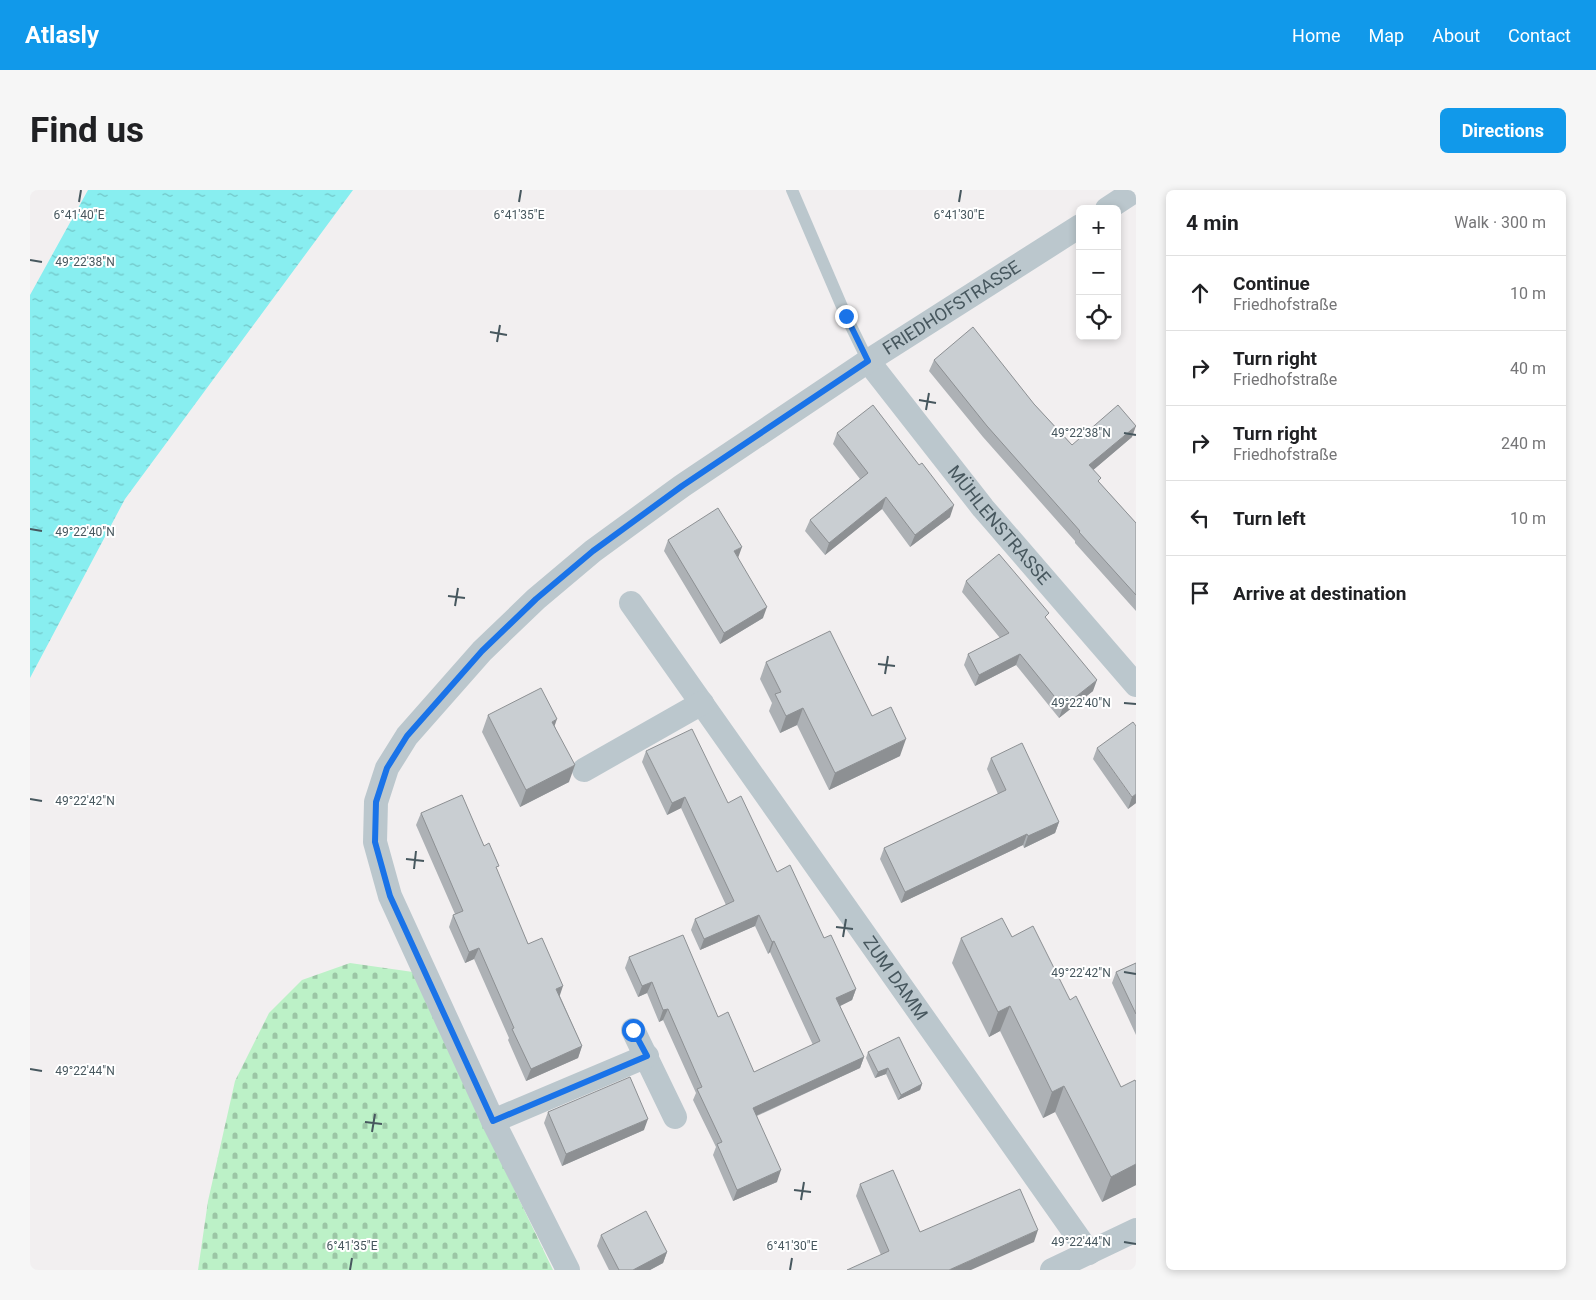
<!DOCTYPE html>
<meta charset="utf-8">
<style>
body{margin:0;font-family:Roboto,sans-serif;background:#f6f6f6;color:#202124}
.controls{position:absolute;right:15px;top:15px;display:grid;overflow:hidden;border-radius:8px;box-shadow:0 2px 8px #0003}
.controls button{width:45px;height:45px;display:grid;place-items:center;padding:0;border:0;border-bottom:1px solid #e0e0e0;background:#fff;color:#202124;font:25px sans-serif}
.stop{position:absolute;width:15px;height:15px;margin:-11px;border:4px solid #1a73e8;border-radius:50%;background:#fff}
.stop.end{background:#1a73e8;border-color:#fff;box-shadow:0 1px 5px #0008}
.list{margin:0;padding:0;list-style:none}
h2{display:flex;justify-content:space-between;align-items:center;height:65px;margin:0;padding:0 20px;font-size:21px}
h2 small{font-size:16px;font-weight:400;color:#757577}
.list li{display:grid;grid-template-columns:32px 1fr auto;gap:15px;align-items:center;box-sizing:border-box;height:75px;padding:0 20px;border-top:1px solid #e0e0e0}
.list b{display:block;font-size:19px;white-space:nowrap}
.list p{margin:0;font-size:16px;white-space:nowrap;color:#757577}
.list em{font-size:16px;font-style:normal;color:#757577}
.icon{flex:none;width:28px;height:28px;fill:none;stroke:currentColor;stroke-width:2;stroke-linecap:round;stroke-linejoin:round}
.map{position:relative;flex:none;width:1106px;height:1080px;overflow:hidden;border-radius:8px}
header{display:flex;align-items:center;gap:30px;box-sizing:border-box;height:70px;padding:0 25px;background:#1199ea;color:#fff}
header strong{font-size:24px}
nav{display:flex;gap:28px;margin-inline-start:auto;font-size:18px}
.intro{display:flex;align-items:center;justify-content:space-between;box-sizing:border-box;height:120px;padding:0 30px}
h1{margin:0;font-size:35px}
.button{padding:12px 22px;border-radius:8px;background:#1199ea;color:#fff;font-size:18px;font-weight:700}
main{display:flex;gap:30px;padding:0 30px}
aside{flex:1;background:#fff;border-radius:8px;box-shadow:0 2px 8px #0003}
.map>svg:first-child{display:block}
.cemetery{fill:url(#cemetery-stones)}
.water{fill:url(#water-ripples)}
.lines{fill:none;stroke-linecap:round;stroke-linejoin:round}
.service{stroke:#bbc7cd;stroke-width:12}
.minor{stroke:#bbc7cd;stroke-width:24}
.wall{fill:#adb1b5}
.shaded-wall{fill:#8d9093}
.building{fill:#c9ced2;stroke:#8d9093}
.route{stroke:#1a73e8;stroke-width:6}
.ticks{fill:none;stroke:#47575e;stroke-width:2}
.labels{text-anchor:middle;stroke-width:4;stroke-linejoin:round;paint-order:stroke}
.street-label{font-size:18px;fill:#47575e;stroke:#fff}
.ticks-label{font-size:12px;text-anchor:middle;fill:#47575e;stroke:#fff;stroke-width:4;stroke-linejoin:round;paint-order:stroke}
</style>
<header>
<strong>Atlasly</strong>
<nav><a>Home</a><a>Map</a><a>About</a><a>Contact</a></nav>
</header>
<div class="intro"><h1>Find us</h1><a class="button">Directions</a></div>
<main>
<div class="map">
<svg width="1106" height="1080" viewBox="0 0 1106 1080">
<defs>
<pattern id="cemetery-stones" width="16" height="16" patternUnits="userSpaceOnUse" patternTransform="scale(1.25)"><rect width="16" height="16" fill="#bcf1c7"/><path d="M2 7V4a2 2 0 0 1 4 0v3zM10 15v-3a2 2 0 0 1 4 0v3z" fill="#9bc6a5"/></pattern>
<pattern id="water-ripples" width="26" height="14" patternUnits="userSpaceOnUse" patternTransform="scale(1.25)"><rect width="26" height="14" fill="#88eef0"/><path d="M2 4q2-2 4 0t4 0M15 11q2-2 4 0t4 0" fill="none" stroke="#71c4c6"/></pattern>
</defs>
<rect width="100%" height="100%" fill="#f2eff0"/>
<path class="cemetery" d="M 320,773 L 383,782 L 453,934 L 523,1080 L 168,1080 L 178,1011 L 205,891 L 239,823 L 272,790 Z"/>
<path class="water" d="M 58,0 L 323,0 L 95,309 L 0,488 L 0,105 Z"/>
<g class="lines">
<path class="service" d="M 762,0 L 816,126 L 838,171"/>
<g class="minor">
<path d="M 1077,19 L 1106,0"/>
<path id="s1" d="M 838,171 L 953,318 L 1106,495"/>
<path id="s2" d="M 601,413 L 1059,1063"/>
<path d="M 554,580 L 672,513"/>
<path d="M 603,840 L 645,927"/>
<path d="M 463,931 L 617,866"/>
<path id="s3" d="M 538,1080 L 463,931 L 360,706 L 345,652 L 346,612 L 357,578 L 377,546 L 452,461 L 506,409 L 563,361 L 652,296 L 838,171 L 1050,36"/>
<path d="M 1022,1080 L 1106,1040"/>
</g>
</g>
<path class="wall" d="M 904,170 L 1004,214 L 1042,255 L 1102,247 L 1063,280 L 1069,292 L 1106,333 L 1106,421 L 1045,353 L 1045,351 L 953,247 L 899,181 Z
M 807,243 L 920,327 L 880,357 L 852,319 L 795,365 L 775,341 L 780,330 L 830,289 L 803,254 Z
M 638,350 L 708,367 L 733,428 L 690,454 L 634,361 Z
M 936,391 L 1016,429 L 1063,501 L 1029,528 L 986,475 L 945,496 L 934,475 L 938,464 L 970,448 L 932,402 Z
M 736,472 L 842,526 L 870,566 L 799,600 L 767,535 L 750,543 L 739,521 L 742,513 L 730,489 Z
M 458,525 L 525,536 L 539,592 L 490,617 L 452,542 Z
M 1067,558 L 1106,613 L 1098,619 L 1063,569 Z
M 616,561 L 698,613 L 794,748 L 826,799 L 822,810 L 810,816 L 834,867 L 830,878 L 727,926 L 747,992 L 703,1011 L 683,965 L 686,957 L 663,910 L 666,903 L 633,830 L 629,832 L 617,803 L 608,807 L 595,778 L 599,767 L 688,827 L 724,882 L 783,855 L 740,762 L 738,764 L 725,736 L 670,760 L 661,740 L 665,729 L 696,715 L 651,618 L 637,625 L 612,572 Z
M 961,568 L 1029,632 L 1025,643 L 994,658 L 993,655 L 871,713 L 850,669 L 854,658 L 968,604 L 957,579 Z
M 391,623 L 454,656 L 467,681 L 498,754 L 530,806 L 552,856 L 548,868 L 496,891 L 478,850 L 479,848 L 444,769 L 435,773 L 419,737 L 423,725 L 425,724 L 386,635 Z
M 982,747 L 1040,810 L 1091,897 L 1106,892 L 1106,995 L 1072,1012 L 1025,922 L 1013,928 L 970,841 L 959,847 L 922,773 L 931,748 Z
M 1106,773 L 1106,845 L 1082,793 L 1086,782 Z
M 838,862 L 892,894 L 890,900 L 868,910 L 856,884 L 845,888 L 836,868 Z
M 518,922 L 614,940 L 532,976 L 514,933 Z
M 830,994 L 890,1042 L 1004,1052 L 851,1065 L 826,1006 Z
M 571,1045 L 637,1062 L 633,1073 L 620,1080 L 579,1080 L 567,1056 Z"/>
<path class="shaded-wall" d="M 1106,236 L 1102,247 L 1055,287 L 1059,275 Z
M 856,307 L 852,319 L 795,365 L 799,353 Z
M 924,315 L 920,327 L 880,357 L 885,345 Z
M 712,357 L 708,368 L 704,361 Z
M 737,417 L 733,428 L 690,454 L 694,443 Z
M 990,464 L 986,475 L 945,496 L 949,485 Z
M 1067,490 L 1063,501 L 1029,528 L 1033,517 Z
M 773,518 L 767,535 L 750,543 L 756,526 Z
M 527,529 L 521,546 L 522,532 Z
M 876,549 L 870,566 L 799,600 L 805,583 Z
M 545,575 L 539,592 L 490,617 L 496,600 Z
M 1106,604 L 1106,613 L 1098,619 L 1102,607 Z
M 655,607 L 651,618 L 637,625 L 642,613 Z
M 1029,632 L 1025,643 L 994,658 L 998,646 Z
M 997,644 L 993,655 L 871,713 L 875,702 Z
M 729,725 L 725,736 L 670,760 L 674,749 Z
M 744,751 L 740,762 L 738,764 L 742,752 Z
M 449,758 L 444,769 L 435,773 L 439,762 Z
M 622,792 L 617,803 L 608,807 L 612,796 Z
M 533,796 L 529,808 L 526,799 Z
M 826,799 L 822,810 L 802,820 L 806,808 Z
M 980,816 L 970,841 L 959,847 L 968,822 Z
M 638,819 L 633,830 L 629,832 L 633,820 Z
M 552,856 L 548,868 L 496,891 L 501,879 Z
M 834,867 L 830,878 L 719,929 L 723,918 Z
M 858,878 L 856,884 L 845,888 L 848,882 Z
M 892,894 L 890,900 L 868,910 L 871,905 Z
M 1034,896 L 1025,922 L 1013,928 L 1022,902 Z
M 618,929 L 614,940 L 532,976 L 536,964 Z
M 1106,974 L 1106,995 L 1072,1012 L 1081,987 Z
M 751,980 L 747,992 L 703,1011 L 707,1000 Z
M 1008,1040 L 1004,1052 L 941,1080 L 919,1080 Z
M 637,1062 L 633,1073 L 620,1080 L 603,1080 Z"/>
<path class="building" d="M 943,137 L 1004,214 L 1042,255 L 1088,215 L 1106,236 L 1059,275 L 1071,288 L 1068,291 L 1106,333 L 1106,405 L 1049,342 L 1050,341 L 957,236 L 904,170 Z
M 843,215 L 889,275 L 892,273 L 924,315 L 885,345 L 856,307 L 799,353 L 780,330 L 838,283 L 807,243 Z
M 688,318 L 712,357 L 704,361 L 737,417 L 694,443 L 638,350 Z
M 969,364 L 1019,423 L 1015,427 L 1067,490 L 1033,517 L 990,464 L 949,485 L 938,464 L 979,443 L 936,391 Z
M 800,441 L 842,526 L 861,517 L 876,549 L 805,583 L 773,518 L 756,526 L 745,504 L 751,502 L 736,472 Z
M 511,498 L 527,529 L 522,532 L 545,575 L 496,600 L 458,525 Z
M 1103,532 L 1106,536 L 1106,604 L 1102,607 L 1067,558 Z
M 662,539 L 698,613 L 711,606 L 747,682 L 760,675 L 794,748 L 801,745 L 826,799 L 806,808 L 834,867 L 723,918 L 751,980 L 707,1000 L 687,954 L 692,952 L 667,899 L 672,897 L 638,819 L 633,820 L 622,792 L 612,796 L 599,767 L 653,745 L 688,827 L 698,822 L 724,882 L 790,851 L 744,751 L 742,752 L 729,725 L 674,749 L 665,729 L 704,711 L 655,607 L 642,613 L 616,561 Z
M 992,553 L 1029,632 L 998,646 L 997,644 L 875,702 L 854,658 L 976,600 L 961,568 Z
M 432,605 L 454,656 L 459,653 L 469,676 L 466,677 L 498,754 L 512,748 L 533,796 L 526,799 L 552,856 L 501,879 L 482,839 L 484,838 L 449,758 L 439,762 L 423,725 L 433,721 L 391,623 Z
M 972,728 L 982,747 L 1003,736 L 1040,810 L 1046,806 L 1091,897 L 1105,890 L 1106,892 L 1106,974 L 1081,987 L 1034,896 L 1022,902 L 980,816 L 968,822 L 931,748 Z
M 1106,773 L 1106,824 L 1086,782 Z
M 869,847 L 892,894 L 871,905 L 858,878 L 848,882 L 838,862 Z
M 600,887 L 618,929 L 536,964 L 518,922 Z
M 863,980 L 890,1042 L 990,999 L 1008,1040 L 919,1080 L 817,1080 L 859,1061 L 830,994 Z
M 616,1021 L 637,1062 L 603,1080 L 589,1080 L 571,1045 Z"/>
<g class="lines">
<path class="route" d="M 603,840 L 617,866 L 463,931 L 360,706 L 345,652 L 346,612 L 357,578 L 377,546 L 452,461 L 506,409 L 563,361 L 652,296 L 838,171 L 816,126"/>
</g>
<path class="ticks" d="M 49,12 L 51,0M 489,12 L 491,0M 929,12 L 931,0M 0,70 L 12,72M 460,142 L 477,145M 467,152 L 470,135M 889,210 L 906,213M 896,220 L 899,203M 1094,243 L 1106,245M 0,339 L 12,341M 418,406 L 435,408M 425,416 L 428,398M 848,474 L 865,476M 855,484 L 858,466M 1094,513 L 1106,514M 0,609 L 12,611M 376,669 L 394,671M 384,679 L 386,661M 806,737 L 823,739M 813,747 L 816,729M 1094,782 L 1106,784M 0,879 L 12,881M 335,932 L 352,934M 342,942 L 345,924M 764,1000 L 781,1002M 771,1010 L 774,992M 1094,1052 L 1106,1054M 320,1080 L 322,1068M 760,1080 L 762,1068"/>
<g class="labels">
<g class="street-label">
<text dy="6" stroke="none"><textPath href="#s3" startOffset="1280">FRIEDHOFSTRASSE</textPath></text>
<text dy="6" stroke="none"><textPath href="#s1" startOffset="210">MÜHLENSTRASSE</textPath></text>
<text dy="6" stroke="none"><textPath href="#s2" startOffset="459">ZUM DAMM</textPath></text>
</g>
</g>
<g class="ticks-label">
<text x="49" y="29">6°41'40"E</text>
<text x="489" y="29">6°41'35"E</text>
<text x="929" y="29">6°41'30"E</text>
<text x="55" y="76">49°22'38"N</text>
<text x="1051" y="247">49°22'38"N</text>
<text x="55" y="346">49°22'40"N</text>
<text x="1051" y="517">49°22'40"N</text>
<text x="55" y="615">49°22'42"N</text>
<text x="1051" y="787">49°22'42"N</text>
<text x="55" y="885">49°22'44"N</text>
<text x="1051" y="1056">49°22'44"N</text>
<text x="322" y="1060">6°41'35"E</text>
<text x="762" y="1060">6°41'30"E</text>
</g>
</svg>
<div class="controls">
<button>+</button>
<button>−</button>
<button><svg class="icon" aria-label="locate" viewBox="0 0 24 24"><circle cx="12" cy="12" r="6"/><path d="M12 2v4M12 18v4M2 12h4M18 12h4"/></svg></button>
</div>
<div class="stop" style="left:603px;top:840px"></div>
<div class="stop end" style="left:816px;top:126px"></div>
</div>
<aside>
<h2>4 min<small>Walk · 300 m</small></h2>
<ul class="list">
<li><svg class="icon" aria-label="ahead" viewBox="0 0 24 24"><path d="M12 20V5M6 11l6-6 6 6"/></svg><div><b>Continue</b><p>Friedhofstraße</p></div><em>10 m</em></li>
<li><svg class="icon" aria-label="right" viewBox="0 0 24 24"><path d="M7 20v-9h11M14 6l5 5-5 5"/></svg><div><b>Turn right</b><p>Friedhofstraße</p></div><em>40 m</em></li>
<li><svg class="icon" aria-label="right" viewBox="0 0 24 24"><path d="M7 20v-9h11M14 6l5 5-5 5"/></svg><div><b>Turn right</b><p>Friedhofstraße</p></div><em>240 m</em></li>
<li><svg class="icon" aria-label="left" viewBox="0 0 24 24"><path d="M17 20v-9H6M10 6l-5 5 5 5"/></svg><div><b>Turn left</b></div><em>10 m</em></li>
<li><svg class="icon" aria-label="arrive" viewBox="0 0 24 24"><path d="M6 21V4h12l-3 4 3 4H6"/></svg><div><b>Arrive at destination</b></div></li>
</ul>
</aside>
</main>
